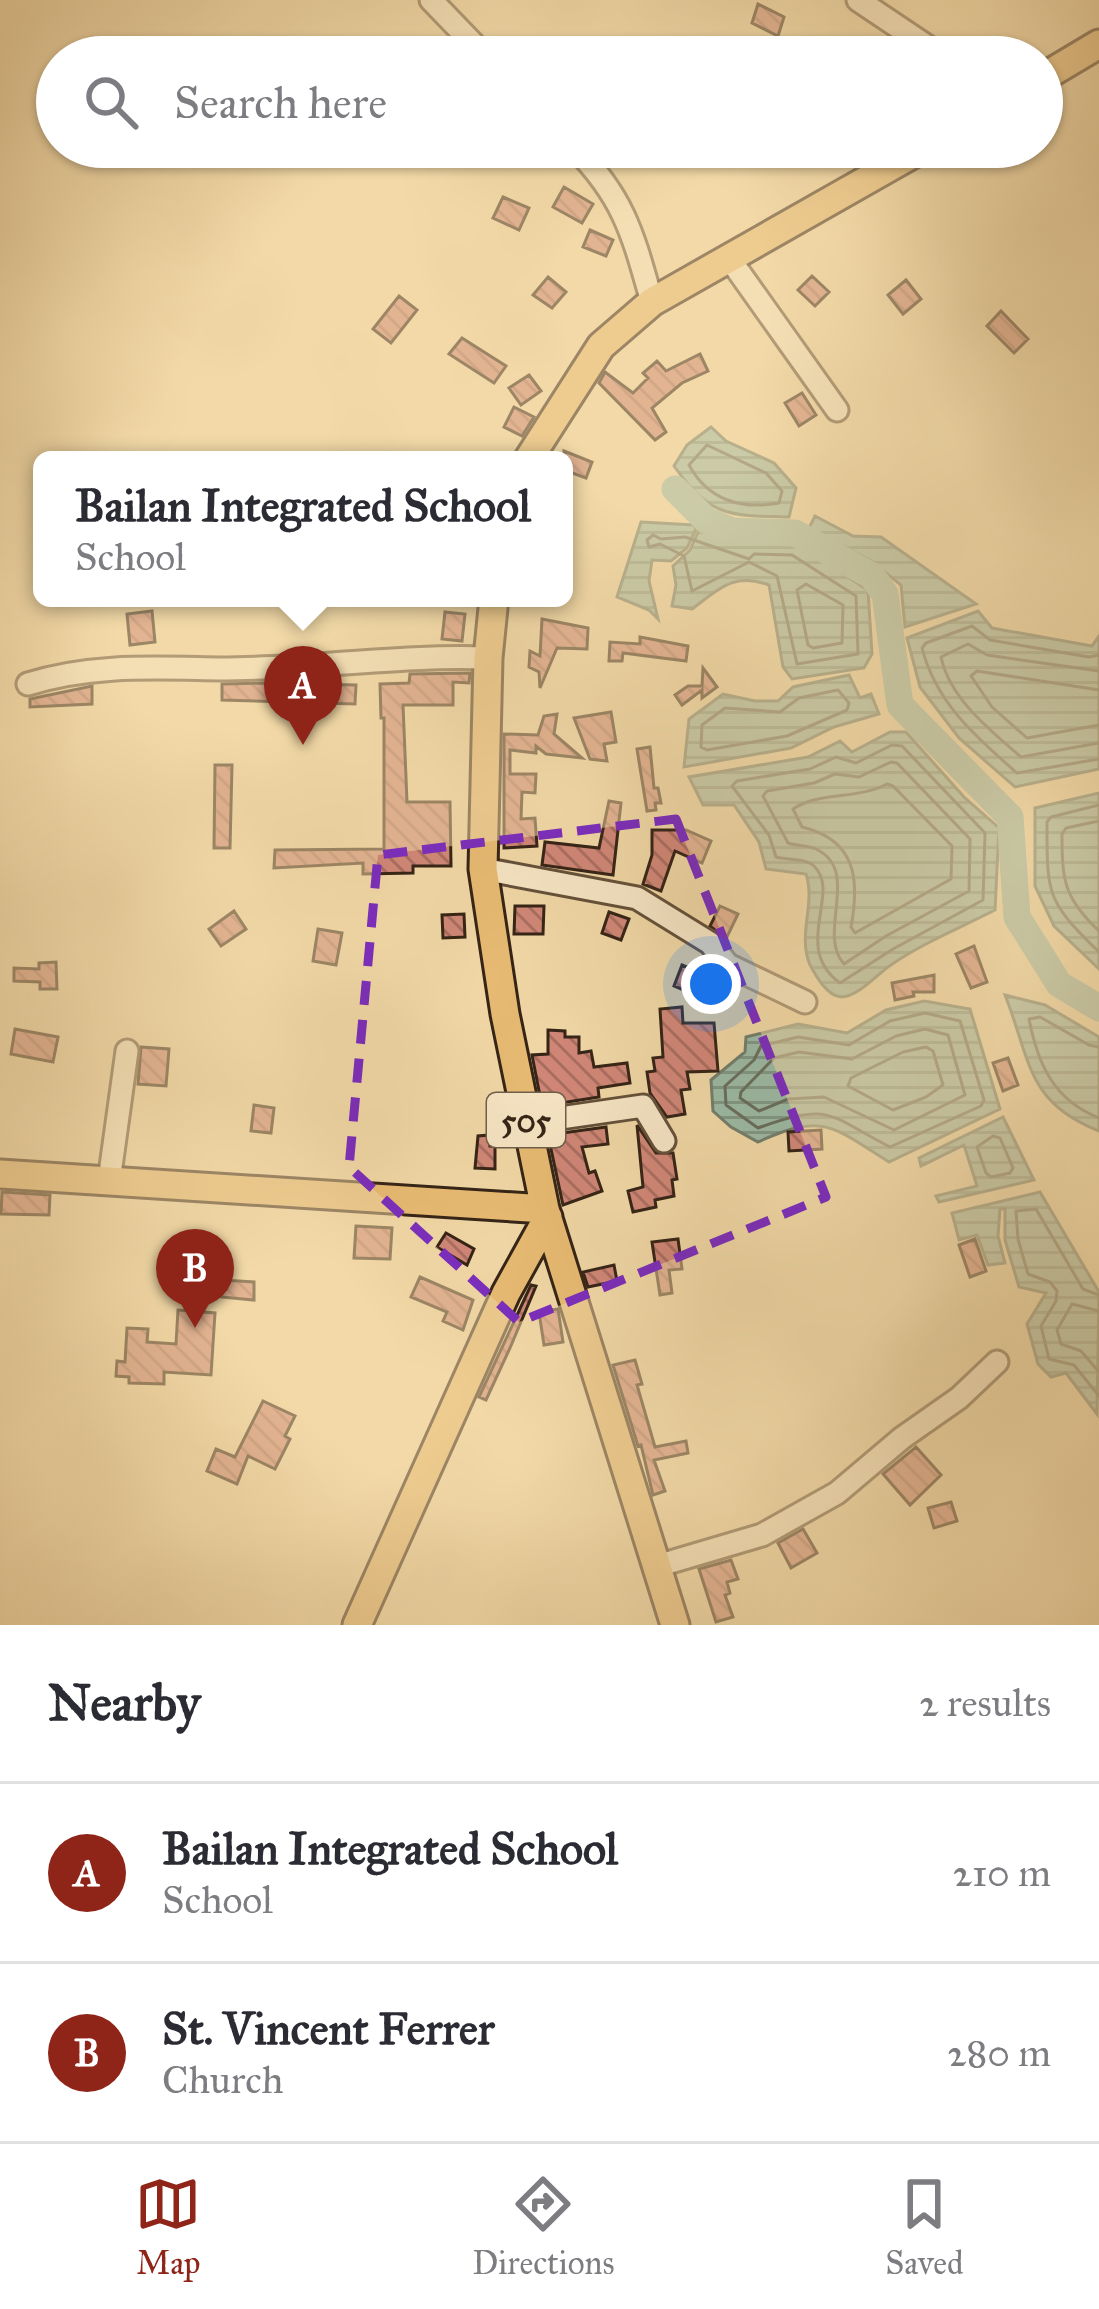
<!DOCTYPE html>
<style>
body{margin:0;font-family:"IM FELL Great Primer",serif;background:#f7f7f7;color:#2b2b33}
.you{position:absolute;left:711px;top:984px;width:42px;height:42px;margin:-30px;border:9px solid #fff;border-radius:50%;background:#1a73e8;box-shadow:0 0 0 18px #1a73e833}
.badge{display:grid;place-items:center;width:78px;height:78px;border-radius:50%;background:#8f2418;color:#fff;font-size:39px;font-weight:700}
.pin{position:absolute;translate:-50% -99px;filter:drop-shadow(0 3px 6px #0008)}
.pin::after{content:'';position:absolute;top:63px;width:42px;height:36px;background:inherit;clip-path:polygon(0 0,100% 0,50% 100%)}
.popup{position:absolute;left:33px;top:451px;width:540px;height:156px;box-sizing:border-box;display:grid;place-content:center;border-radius:18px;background:#fff;filter:drop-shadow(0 3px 9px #0005);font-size:39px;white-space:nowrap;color:#7c7c81}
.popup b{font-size:45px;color:#2b2b33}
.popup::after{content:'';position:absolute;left:50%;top:100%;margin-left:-24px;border:24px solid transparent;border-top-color:#fff}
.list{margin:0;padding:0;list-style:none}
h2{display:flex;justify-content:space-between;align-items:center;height:156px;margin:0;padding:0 48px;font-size:51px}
h2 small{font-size:39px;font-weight:400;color:#7c7c81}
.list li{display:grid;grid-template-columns:78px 1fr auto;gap:36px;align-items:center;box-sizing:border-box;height:180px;padding:0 48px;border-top:3px solid #e1e1e2}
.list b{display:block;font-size:45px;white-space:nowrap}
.list p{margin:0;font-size:39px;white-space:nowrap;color:#7c7c81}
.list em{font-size:39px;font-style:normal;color:#7c7c81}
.icon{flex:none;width:66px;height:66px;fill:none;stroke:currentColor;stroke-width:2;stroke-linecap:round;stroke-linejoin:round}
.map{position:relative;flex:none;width:1099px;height:1625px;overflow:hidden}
.search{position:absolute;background:#fff;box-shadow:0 3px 9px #0004;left:36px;right:36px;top:36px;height:132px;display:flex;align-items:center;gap:30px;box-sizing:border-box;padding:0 42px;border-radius:66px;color:#7c7c81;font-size:45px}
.sheet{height:516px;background:#fff}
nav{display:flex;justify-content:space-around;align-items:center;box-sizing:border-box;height:168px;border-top:3px solid #e1e1e2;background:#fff;font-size:33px;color:#7c7c81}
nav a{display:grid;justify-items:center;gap:6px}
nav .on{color:#8f2418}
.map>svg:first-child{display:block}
.water{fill:url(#water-rules);stroke:#727e6c;stroke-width:3}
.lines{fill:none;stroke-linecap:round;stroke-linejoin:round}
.shore{stroke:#686e5e;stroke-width:3}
.river{stroke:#9bbaa6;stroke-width:27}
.building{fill:url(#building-back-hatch);stroke:#342316;stroke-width:3}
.minor-casing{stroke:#64503a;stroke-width:27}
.major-casing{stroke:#342316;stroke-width:33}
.minor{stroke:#f7e6c6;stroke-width:21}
.major{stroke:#e9bc74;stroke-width:27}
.marked{fill:none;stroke:#7b2cbf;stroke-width:9;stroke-dasharray:24 15;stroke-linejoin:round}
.labels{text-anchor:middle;stroke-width:9;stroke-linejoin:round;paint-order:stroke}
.shield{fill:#f7e6c6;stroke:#6e5e4b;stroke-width:3}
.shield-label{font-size:33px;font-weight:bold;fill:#342316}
</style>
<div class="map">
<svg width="1099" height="1625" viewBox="0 0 1099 1625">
<defs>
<pattern id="water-rules" width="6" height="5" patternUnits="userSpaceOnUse" patternTransform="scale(3)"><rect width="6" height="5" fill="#9bbaa6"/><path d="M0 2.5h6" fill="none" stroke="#7f9786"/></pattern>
<pattern id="building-back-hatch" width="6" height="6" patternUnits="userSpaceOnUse" patternTransform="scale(3)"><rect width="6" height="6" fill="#d18778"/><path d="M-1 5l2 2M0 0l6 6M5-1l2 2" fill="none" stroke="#aa6e61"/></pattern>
</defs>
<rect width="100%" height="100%" fill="#f2d9a7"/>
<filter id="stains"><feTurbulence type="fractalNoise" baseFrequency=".00167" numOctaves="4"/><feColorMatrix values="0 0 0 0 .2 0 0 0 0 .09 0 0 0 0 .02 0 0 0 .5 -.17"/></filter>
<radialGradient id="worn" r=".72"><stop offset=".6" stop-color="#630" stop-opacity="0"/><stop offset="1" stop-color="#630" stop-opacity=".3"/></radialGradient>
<path class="water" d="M 711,427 L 726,441 L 774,463 L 796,488 L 789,517 C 729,516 710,517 674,466 L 687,445 Z
M 815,516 L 853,536 L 881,537 L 976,604 L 905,627 L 901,585 L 871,561 L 809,528 Z
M 641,522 L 694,525 L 696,529 L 687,548 L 671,561 L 652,560 L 649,581 L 658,619 L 649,610 L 617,597 Z
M 699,530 L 738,542 L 796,543 L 868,590 L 872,654 L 864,668 L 792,679 L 783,667 L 769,585 C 734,572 719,589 692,609 L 672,606 L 676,585 L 673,566 L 690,550 Z
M 978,611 L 992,628 L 1092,646 L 1099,636 L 1099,769 L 1015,787 L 959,738 L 920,687 L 907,638 Z
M 849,675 L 860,698 L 871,694 L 879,714 L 834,727 L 791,748 L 684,767 L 689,719 L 723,694 L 755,701 L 778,701 L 793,687 Z
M 890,732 L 906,732 L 964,797 L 999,828 L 995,910 C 960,928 920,944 888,967 C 876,976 857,997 841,997 C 827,996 816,976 810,965 C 797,933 816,905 806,874 L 766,869 L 759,842 L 734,805 L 703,805 L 689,777 L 808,757 L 840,741 L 852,752 Z
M 1099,793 L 1099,969 L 1054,926 L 1035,886 L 1035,808 Z
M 1005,995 L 1045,1005 L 1099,1037 L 1099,1131 C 1026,1102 1031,1061 1005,995 Z
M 924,1001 L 970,1009 L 1000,1109 L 889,1162 C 832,1126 823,1112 758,1142 L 731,1127 L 713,1111 L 711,1080 L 745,1052 L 746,1037 L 798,1024 L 847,1033 L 886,1010 Z
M 1003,1117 L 1034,1180 L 939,1202 L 936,1196 L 977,1186 L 964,1145 L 921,1166 L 919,1158 Z
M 1040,1192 L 1099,1292 L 1097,1414 L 1066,1373 L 1051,1377 L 1038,1364 L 1027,1324 L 1046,1293 L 1019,1287 L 1005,1240 L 1005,1209 L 1000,1209 L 998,1236 L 1005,1263 L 988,1265 L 977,1235 L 959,1240 L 952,1213 Z"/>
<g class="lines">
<path class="shore" d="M 707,445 L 766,473 L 782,491 L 779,503 C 741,510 708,500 689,465 Z
M 653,535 L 661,539 L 685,537 L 749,559 L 754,554 L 792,555 L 856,596 L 858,654 L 797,664 L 777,576 L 749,562 L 692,591 L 684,556 L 660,544 L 649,547 L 647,540 Z
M 806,584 L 843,605 L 842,643 L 813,648 L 808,645 L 797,590 Z
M 1099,655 L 1089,657 L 990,640 L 972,626 L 926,643 L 922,648 C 936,703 976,737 1017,773 L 1099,759
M 1099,671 L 987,655 L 968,644 L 941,657 C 950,699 990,730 1021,757 L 1099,743
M 838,690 L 849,703 L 847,710 L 787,736 L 707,750 L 701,747 L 702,725 L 725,708 L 780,712 L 799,698 Z
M 1099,690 L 977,671 L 971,676 L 992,707 L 1027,738 L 1099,725
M 892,745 L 902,746 L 985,833 L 983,900 L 893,949 L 840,983 C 791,947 842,893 814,866 C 806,858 786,860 776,857 L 769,835 L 732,786 L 737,781 L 810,769 L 836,757 L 856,763 Z
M 891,762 L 897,763 L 970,839 L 969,891 L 886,936 L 844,964 C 816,933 862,871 816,849 C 807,845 796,846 788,843 L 763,796 L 767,791 L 814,783 L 835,774 L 859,777 Z
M 887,784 L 893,786 L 952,846 L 951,879 L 855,933 L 851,927 C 860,879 856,840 802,827 L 793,809 C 820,791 857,800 887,784 Z
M 1099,805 L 1051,817 L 1047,822 C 1047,894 1046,901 1099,952
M 1099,821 L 1066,828 L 1062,834 C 1062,881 1064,898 1099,931
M 925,1013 L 960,1021 L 984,1100 L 981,1106 L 890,1147 C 826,1114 831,1102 758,1128 L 726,1105 L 725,1086 L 754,1060 L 761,1046 L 798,1037 L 849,1045 L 890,1021 Z
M 925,1029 L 948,1035 L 965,1095 L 894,1130 L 824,1097 L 788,1099 L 759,1111 L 740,1098 L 741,1092 L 774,1058 L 799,1052 L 852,1059 L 896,1036 Z
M 926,1047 L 933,1051 L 943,1085 L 926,1097 L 893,1110 L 848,1086 L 851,1078 L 903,1052 Z
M 1099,1047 L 1089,1045 L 1040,1017 L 1029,1019 C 1038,1065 1054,1100 1099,1118
M 993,1136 L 1000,1138 L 1013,1168 L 1010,1173 L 991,1177 L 986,1173 L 977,1147 Z
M 1099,1295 L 1083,1289 L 1036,1209 L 1016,1211 L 1018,1239 L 1028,1274 L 1050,1282 L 1057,1291 L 1056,1301 L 1041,1326 L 1049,1359 L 1074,1365 L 1099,1396
M 1099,1311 L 1072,1304 L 1057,1330 L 1061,1344 L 1081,1351 L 1099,1372"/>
<path class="river" d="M 675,489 L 706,520 L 732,531 L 795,533 L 872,576 L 885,594 L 900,705 L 1010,817 L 1017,917 L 1059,984 L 1099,1008"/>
</g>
<path class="building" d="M 758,4 L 784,17 L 778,36 L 752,23 Z
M 564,187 L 593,204 L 582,223 L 553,207 Z
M 503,197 L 529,208 L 519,230 L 493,218 Z
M 590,230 L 613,240 L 606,256 L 583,247 Z
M 812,276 L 829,292 L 815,306 L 798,290 Z
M 548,277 L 566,292 L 552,308 L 533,295 Z
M 906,280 L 921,299 L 903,314 L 888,295 Z
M 399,296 L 417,310 L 391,343 L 373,329 Z
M 1001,311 L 1028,339 L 1014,353 L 987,326 Z
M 462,338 L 506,366 L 494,383 L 449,354 Z
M 700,354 L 708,371 L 682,383 L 652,408 L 666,432 L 655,440 L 599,383 L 605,372 L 633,393 L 648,378 L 643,373 L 657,361 L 666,371 Z
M 529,375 L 541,391 L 521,405 L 509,388 Z
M 802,393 L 816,415 L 799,426 L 785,403 Z
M 514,407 L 534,417 L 522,436 L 504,427 Z
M 564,451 L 592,462 L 586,478 L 564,470 Z
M 152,611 L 155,642 L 130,645 L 127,614 Z
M 445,612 L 465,614 L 462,641 L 442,639 Z
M 542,619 L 588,628 L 587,649 L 557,648 L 540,688 L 539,672 L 529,667 L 530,651 L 540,656 Z
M 640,637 L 688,646 L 686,661 L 623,653 L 622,661 L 609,661 L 610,642 L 640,644 Z
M 703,668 L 717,687 L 702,698 L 702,690 L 682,705 L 675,695 L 688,686 L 702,686 Z
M 470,673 L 469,683 L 453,682 L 453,705 L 403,705 L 407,802 L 450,802 L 451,866 L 413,866 L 413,873 L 363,874 L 363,863 L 274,868 L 275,850 L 384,849 L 384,718 L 381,718 L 380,684 L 409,683 L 410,674 Z
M 270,683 L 356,685 L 355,704 L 222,700 L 222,684 Z
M 92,686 L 92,704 L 30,707 L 30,699 Z
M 611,712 L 616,742 L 604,744 L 607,761 L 590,759 L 574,718 Z
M 557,714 L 554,734 L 582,758 L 546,754 L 536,746 L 536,753 L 510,750 L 510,774 L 536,774 L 535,793 L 522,792 L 521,819 L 535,818 L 537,846 L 504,848 L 504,734 L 538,735 L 544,716 Z
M 650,747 L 654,788 L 658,788 L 661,803 L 655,803 L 656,810 L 647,811 L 637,749 Z
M 215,765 L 232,765 L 230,848 L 214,848 Z
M 609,801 L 621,803 L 613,875 L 542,865 L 545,842 L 599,848 Z
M 652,830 L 686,830 L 711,841 L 702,863 L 675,851 L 661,891 L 643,884 L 652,855 Z
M 515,906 L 544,906 L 543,934 L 514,934 Z
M 720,906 L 738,914 L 726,939 L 710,926 Z
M 234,911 L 246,929 L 221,946 L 209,929 Z
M 609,912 L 629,919 L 621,940 L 602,933 Z
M 464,914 L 465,937 L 443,938 L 442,915 Z
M 318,929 L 342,933 L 336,965 L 313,961 Z
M 974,946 L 987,982 L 971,988 L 956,954 Z
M 56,962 L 57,989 L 40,989 L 40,982 L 14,981 L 14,968 L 39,969 L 39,963 Z
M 682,965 L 704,974 L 695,995 L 674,986 Z
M 934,975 L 934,992 L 913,992 L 914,996 L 895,1000 L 892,983 Z
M 682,1007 L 683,1023 L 714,1023 L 718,1071 L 687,1072 L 690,1089 L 681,1090 L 685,1114 L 667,1117 L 650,1093 L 647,1072 L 655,1071 L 653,1058 L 663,1057 L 660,1009 Z
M 15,1029 L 58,1037 L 53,1062 L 11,1054 Z
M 548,1030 L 565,1031 L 565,1037 L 579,1037 L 579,1053 L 591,1051 L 594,1067 L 627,1063 L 630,1083 L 598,1088 L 599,1097 L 542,1106 L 532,1055 L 548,1054 Z
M 141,1047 L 169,1049 L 166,1086 L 138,1084 Z
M 1008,1058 L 1018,1085 L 1003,1091 L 993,1063 Z
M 254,1105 L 274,1108 L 271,1133 L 251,1131 Z
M 637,1125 L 656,1153 L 673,1153 L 677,1179 L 672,1180 L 674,1196 L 655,1200 L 656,1207 L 633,1212 L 628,1191 L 643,1187 Z
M 606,1127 L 608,1144 L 582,1147 L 589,1173 L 595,1171 L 602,1191 L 563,1205 L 548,1135 Z
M 821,1130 L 822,1149 L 789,1151 L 788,1132 Z
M 490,1135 L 490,1146 L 495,1146 L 495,1169 L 475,1168 L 478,1136 Z
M 2,1192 L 50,1195 L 49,1215 L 1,1214 Z
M 356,1226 L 392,1228 L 390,1259 L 354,1258 Z
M 446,1233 L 474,1249 L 467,1265 L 437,1247 Z
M 678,1239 L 682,1269 L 669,1270 L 672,1293 L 660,1295 L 652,1242 Z
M 975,1239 L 986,1271 L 970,1277 L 959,1245 Z
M 614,1265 L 617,1281 L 588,1287 L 583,1272 Z
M 420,1277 L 473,1300 L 463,1330 L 443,1321 L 447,1312 L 411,1297 Z
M 222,1280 L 254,1282 L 254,1300 L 221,1297 Z
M 531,1285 L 536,1286 L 510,1348 L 486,1400 L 479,1397 Z
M 558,1309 L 563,1342 L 544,1345 L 539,1312 Z
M 178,1310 L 215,1313 L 211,1375 L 164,1372 L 164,1384 L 129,1383 L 129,1377 L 116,1376 L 117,1361 L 125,1362 L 127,1328 L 148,1329 L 147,1342 L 176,1344 Z
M 635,1360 L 642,1384 L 637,1385 L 655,1447 L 686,1441 L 688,1453 L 654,1460 L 665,1491 L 653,1495 L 641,1445 L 638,1446 L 613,1365 Z
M 263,1401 L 295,1416 L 285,1436 L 290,1439 L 275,1469 L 248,1456 L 237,1484 L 207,1471 L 216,1449 L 235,1457 Z
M 916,1447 L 941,1475 L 910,1505 L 883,1474 Z
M 951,1502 L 957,1521 L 934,1528 L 928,1508 Z
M 803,1529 L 817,1553 L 791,1568 L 778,1543 Z
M 731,1560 L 738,1579 L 727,1582 L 730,1593 L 725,1595 L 733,1617 L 716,1622 L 699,1569 Z"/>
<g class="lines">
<g class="minor-casing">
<path id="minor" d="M 431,0 L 486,57
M 858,0 L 943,57
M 574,147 C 625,199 633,235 652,302
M 729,258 L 837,410
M 28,684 C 92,664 154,668 220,669 C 310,669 398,655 488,658
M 483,869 L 637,898 L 710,943 L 728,965 L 805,1002
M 526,1123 L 643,1106 L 664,1141
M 109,1181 L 127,1051
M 657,1566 L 762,1535 L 837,1493 L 902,1438 L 959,1398 L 997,1362"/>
</g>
<g class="major-casing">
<path id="major" d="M 1042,78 L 1099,44
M 528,460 L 601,346 L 652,302 L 925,147
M 494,598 L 488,658 L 483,869 L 505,1014 L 545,1209 L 675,1625
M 0,1174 L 545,1209
M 357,1625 L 506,1293 L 548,1217"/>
</g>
<use href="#minor" class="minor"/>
<use href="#major" class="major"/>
</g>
<path d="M0 0H1099V1625H0ZM 676,819 L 826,1197 L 519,1322 L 349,1167 L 378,855 Z" fill="#f2d9a7" fill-opacity=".55" fill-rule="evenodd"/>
<path class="marked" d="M 676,819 L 826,1197 L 519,1322 L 349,1167 L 378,855 Z"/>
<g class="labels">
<rect class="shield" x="487" y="1093" width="78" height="54" rx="9"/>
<g class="shield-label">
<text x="526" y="1132">505</text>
</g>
</g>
<rect width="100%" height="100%" filter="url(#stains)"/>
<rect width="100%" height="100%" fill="url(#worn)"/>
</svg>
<div class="you"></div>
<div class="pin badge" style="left:303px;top:745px">A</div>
<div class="popup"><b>Bailan Integrated School</b>School</div>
<div class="pin badge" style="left:195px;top:1328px">B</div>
<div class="search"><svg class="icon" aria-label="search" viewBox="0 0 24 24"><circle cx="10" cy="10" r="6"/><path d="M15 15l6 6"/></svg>Search here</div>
</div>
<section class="sheet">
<h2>Nearby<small>2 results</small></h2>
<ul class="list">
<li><span class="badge">A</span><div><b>Bailan Integrated School</b><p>School</p></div><em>210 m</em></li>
<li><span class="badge">B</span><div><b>St. Vincent Ferrer</b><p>Church</p></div><em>280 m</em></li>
</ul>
</section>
<nav>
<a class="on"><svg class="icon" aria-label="map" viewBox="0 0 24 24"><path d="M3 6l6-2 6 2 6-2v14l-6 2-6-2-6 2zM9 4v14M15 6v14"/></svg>Map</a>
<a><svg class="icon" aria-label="directions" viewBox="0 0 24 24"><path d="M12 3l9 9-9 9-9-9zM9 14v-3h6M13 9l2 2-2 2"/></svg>Directions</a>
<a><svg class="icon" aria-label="saved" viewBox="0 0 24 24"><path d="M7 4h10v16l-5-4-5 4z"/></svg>Saved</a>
</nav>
